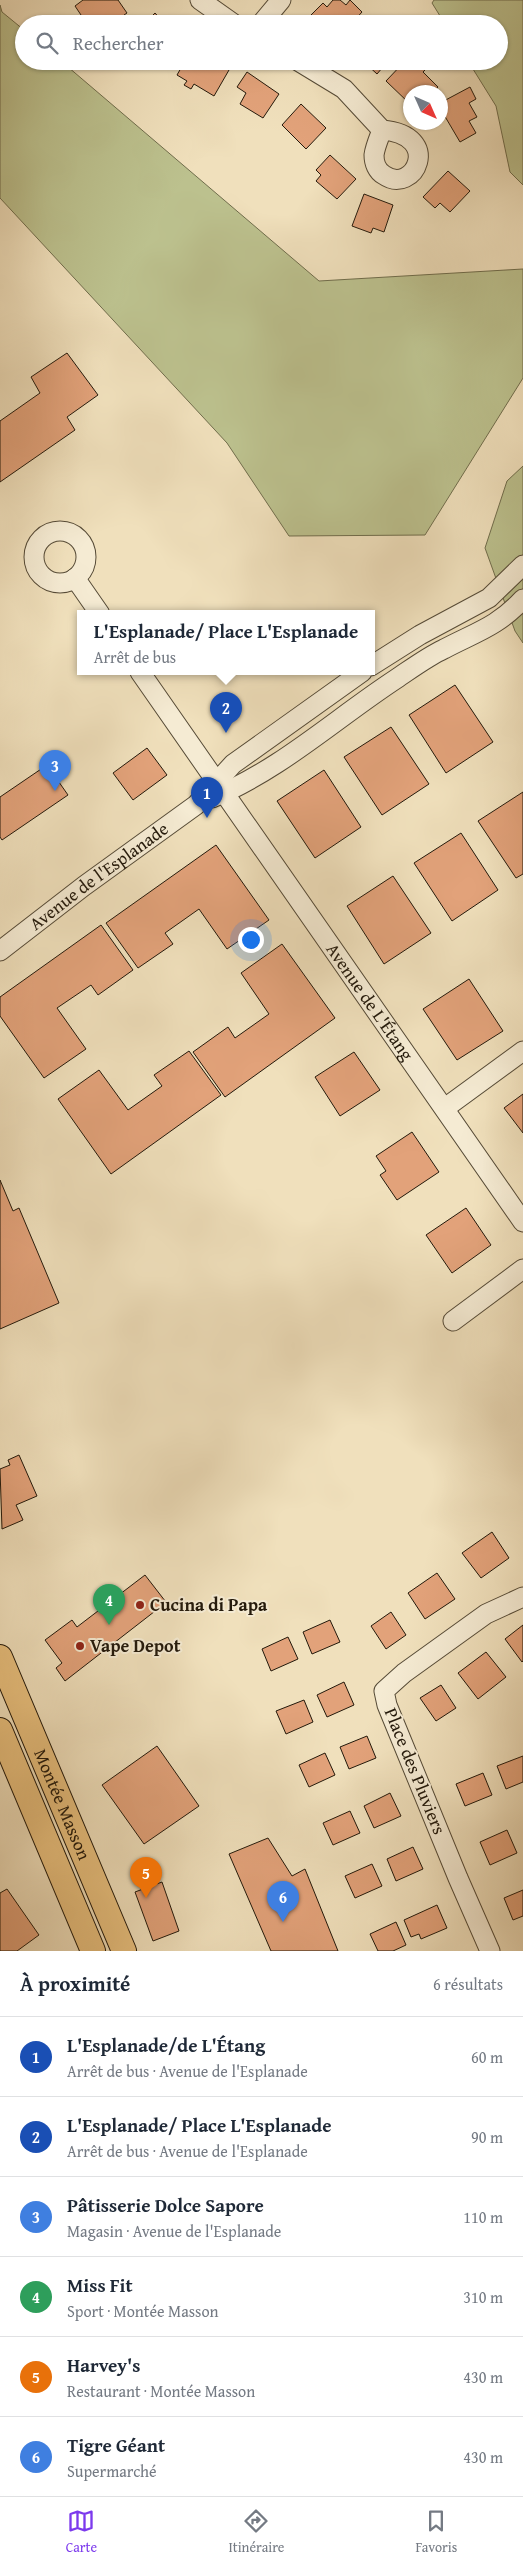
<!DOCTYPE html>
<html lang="fr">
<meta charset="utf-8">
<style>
body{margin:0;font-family:"Gentium Book Plus",serif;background:#f6f6f7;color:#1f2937}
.compass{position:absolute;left:403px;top:85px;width:45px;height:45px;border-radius:50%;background:#fff;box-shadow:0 1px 4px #0004;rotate:135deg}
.you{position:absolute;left:250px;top:939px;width:18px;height:18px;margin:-12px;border:4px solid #fff;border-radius:50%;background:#1a73e8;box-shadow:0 0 0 8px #1a73e833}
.badge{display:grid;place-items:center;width:32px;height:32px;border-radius:50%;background:#7c3aed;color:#fff;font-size:16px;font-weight:700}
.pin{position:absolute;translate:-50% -41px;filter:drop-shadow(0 1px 2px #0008)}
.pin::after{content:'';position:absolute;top:26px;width:18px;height:15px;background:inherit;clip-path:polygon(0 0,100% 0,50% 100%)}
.popup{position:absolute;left:77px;top:610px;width:298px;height:65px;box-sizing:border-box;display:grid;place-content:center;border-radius:0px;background:#fff;filter:drop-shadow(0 1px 4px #0005);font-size:16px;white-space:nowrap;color:#747a83}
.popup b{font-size:19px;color:#1f2937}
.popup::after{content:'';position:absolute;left:50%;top:100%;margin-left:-10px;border:10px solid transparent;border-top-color:#fff}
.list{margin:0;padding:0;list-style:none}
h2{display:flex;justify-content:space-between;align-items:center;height:65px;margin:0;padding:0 20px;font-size:21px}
h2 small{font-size:16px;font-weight:400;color:#747a83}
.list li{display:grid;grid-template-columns:32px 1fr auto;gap:15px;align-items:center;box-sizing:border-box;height:80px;padding:0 20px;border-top:1px solid #e0e1e3}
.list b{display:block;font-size:19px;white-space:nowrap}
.list p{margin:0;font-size:16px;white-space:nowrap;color:#747a83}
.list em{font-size:16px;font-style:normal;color:#747a83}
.icon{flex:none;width:28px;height:28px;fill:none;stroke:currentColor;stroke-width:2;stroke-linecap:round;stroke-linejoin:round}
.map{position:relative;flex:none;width:523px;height:1951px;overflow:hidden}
.search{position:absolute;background:#fff;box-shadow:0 1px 4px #0004;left:15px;right:15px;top:15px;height:55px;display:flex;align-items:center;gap:12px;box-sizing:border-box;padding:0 18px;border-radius:28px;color:#747a83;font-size:19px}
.sheet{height:545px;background:#fff}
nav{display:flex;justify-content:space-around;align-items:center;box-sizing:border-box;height:70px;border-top:1px solid #e0e1e3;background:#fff;font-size:14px;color:#747a83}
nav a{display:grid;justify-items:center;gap:2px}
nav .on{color:#7c3aed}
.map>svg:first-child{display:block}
.green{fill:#bcc18e;stroke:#706d4c}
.building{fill:#e2a27a;stroke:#23190b}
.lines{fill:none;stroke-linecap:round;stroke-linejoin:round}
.minor-casing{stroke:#564b37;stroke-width:21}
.major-casing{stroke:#23190b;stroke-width:26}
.minor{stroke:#f5ebd3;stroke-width:19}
.major{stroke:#e8c07e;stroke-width:24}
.poi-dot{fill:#8f2418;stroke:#f5ebd3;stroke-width:2}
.labels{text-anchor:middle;stroke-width:4;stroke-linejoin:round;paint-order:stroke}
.street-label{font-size:18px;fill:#23190b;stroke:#f5ebd3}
.poi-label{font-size:18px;font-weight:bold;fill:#23190b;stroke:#f5ebd3;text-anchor:start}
</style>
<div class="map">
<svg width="523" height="1951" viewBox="0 0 523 1951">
<rect width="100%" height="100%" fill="#f0e0bc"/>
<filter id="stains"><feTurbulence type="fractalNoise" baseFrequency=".004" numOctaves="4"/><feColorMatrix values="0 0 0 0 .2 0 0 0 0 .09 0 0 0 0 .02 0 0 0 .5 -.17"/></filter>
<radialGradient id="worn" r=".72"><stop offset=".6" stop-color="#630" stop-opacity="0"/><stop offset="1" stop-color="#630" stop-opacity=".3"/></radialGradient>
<path class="green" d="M 434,0 L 523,0 L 523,185 L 510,172 L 496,106 L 468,61 L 499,61 L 499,24 L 445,24 L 432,3 Z
M 0,5 L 2,12 L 24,30 L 24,61 L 61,61 L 319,281 L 523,269 L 523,378 L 425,535 L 289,536 L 227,443 L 0,198 Z
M 523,466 L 523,643 L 515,631 L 485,548 L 507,481 Z"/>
<path class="building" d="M 83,0 L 118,0 L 127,13 L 124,15 L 128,21 L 124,24 L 92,24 L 88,19 L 85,21 L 75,6 Z
M 333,0 L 340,0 L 346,5 L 350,0 L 362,12 L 351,24 L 321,24 L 311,15 L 323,3 L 327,7 Z
M 155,13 L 165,24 L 144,24 Z
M 185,61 L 214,61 L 229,70 L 214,96 L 194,84 L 191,89 L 184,85 L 187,81 L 177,75 Z
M 363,61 L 388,61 L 377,74 Z
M 405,61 L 424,61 L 429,66 L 423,72 L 438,87 L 433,92 L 410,92 L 410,104 L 386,81 Z
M 247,72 L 279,94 L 263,118 L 240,104 L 246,93 L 237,87 Z
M 470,87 L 476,99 L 469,103 L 477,117 L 469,121 L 476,133 L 460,142 L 440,108 L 440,103 Z
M 301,104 L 326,128 L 306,149 L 282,125 Z
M 330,155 L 356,179 L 337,199 L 316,181 L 321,175 L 316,170 Z
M 448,171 L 470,191 L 450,212 L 440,203 L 435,208 L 423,197 Z
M 364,194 L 393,205 L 384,232 L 373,228 L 371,233 L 352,226 Z
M 67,353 L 98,395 L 67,417 L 75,430 L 0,482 L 0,421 L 40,393 L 31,377 Z
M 455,685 L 493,742 L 446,773 L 409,715 Z
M 391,727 L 429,784 L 382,815 L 344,757 Z
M 147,748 L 167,775 L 133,800 L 113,773 Z
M 47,765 L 68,795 L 2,840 L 0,837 L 0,797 Z
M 324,770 L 361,827 L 315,858 L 277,801 Z
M 523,792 L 523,874 L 516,878 L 478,821 Z
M 461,833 L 498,890 L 452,921 L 414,863 Z
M 216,845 L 269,920 L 227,949 L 199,909 L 165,933 L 173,944 L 138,968 L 106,923 Z
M 393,876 L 431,933 L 384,964 L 347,906 Z
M 101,925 L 133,970 L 98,995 L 91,985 L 57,1008 L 86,1049 L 44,1078 L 0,1016 L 0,997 Z
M 282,944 L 335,1018 L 225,1097 L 193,1052 L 228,1027 L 235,1038 L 269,1014 L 241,973 Z
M 469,979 L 503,1031 L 457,1060 L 423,1009 Z
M 189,1051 L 221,1095 L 111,1174 L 58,1099 L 99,1070 L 128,1110 L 162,1086 L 154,1075 Z
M 354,1052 L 380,1090 L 340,1116 L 315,1077 Z
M 523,1094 L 523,1133 L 504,1108 Z
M 412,1132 L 439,1172 L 397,1200 L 380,1175 L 386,1171 L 376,1156 Z
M 0,1180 L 13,1211 L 19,1208 L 59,1303 L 0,1329 Z
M 466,1208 L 491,1245 L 452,1273 L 426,1235 Z
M 19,1455 L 37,1496 L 16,1505 L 23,1520 L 2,1529 L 0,1469 L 10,1465 L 8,1460 Z
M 492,1532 L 509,1558 L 481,1578 L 462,1553 Z
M 437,1573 L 455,1599 L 425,1619 L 408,1593 Z
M 145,1575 L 169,1606 L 162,1612 L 159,1608 L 65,1681 L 56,1668 L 62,1663 L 45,1640 L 72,1620 L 77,1627 Z
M 391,1612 L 406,1635 L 386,1649 L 371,1626 Z
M 330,1620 L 340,1642 L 312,1654 L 303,1632 Z
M 523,1625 L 523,1661 L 522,1662 L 505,1639 Z
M 288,1637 L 298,1659 L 271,1671 L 262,1649 Z
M 486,1652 L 506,1677 L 478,1699 L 458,1673 Z
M 344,1682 L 354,1705 L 327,1717 L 317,1695 Z
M 441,1685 L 456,1708 L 436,1721 L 420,1698 Z
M 304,1700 L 313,1722 L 286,1734 L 276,1711 Z
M 367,1736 L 376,1758 L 349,1769 L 340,1747 Z
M 157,1746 L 199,1806 L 144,1844 L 102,1785 Z
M 325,1753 L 335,1775 L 309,1787 L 299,1765 Z
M 523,1756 L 523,1782 L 506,1789 L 497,1766 Z
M 483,1773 L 492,1795 L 465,1806 L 456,1784 Z
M 390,1793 L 401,1816 L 374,1828 L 364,1806 Z
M 350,1811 L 360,1833 L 333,1845 L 323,1823 Z
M 507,1830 L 517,1853 L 490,1865 L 480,1842 Z
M 268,1838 L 292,1876 L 305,1869 L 338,1951 L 271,1951 L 229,1854 Z
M 413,1847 L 423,1869 L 396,1881 L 387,1859 Z
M 372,1864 L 382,1886 L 355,1898 L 345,1876 Z
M 162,1882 L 179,1931 L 153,1941 L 135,1892 Z
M 7,1889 L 39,1935 L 17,1951 L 0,1951 L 0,1893 Z
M 523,1890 L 523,1916 L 513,1920 L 504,1898 Z
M 437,1905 L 447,1928 L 421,1939 L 419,1934 L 411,1937 L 404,1920 Z
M 396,1922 L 406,1945 L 393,1951 L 378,1951 L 370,1934 Z"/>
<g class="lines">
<g class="minor-casing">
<g id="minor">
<path d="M 200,0 L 234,24"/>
<path d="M 261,24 L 281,0"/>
<path d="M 298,61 L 344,89 L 382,130"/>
<path d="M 382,130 C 444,135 414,196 384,175 C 377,171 374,163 374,155 C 375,147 379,138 382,130 Z"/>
<circle cx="60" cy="557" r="26"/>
<path d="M 75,578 L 100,614"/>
<path d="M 371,666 L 420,635 L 489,598 L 523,565"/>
<path id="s1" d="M 140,672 L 523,1222"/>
<path d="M 212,798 C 280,770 335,719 396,679 C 411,669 427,657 444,649 C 476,632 497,627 523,599"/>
<path id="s2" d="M 0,951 L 84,886 L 196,805 L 233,764 L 362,672"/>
<path d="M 445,1108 L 523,1051"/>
<path d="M 453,1321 L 523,1269"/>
<path d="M 490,1951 L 458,1878 L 387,1705 L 384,1691 L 404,1673 L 486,1614 L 523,1597"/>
</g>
</g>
<g class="major-casing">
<g id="major">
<path id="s3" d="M 0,1657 L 124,1951"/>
<path d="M 0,1730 L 93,1951"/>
</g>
</g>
<use href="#minor" class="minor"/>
<use href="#major" class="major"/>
</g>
<g class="poi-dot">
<circle cx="140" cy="1605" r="5"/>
<circle cx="80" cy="1646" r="5"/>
</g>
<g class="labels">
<g class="street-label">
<text dy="6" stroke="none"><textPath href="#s2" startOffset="124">Avenue de l'Esplanade</textPath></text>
<text dy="6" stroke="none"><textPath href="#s1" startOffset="402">Avenue de L'Étang</textPath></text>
<text transform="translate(415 1771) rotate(68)" y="6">Place des Pluviers</text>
<text dy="6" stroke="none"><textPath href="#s3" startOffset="160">Montée Masson</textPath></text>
</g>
<g class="poi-label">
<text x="150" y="1611">Cucina di Papa</text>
<text x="90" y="1652">Vape Depot</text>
</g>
</g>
<rect width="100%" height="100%" filter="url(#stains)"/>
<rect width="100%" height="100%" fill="url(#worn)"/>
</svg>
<svg class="compass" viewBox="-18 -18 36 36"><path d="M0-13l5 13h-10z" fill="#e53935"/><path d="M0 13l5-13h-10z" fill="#747a83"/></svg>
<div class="you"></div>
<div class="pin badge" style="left:207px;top:818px;background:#1a4fb4">1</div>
<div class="pin badge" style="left:226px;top:733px;background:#1a4fb4">2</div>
<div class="popup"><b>L'Esplanade/ Place L'Esplanade</b>Arrêt de bus</div>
<div class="pin badge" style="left:55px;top:791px;background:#3f7fe0">3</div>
<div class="pin badge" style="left:109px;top:1625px;background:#2e9e5b">4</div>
<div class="pin badge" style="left:146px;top:1898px;background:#e8710a">5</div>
<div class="pin badge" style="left:283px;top:1922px;background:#3f7fe0">6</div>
<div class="search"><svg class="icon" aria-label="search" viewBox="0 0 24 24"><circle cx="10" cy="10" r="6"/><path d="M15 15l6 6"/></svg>Rechercher</div>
</div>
<section class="sheet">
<h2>À proximité<small>6 résultats</small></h2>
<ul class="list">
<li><span class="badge" style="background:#1a4fb4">1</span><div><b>L'Esplanade/de L'Étang</b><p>Arrêt de bus · Avenue de l'Esplanade</p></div><em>60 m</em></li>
<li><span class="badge" style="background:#1a4fb4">2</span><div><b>L'Esplanade/ Place L'Esplanade</b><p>Arrêt de bus · Avenue de l'Esplanade</p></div><em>90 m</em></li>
<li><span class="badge" style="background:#3f7fe0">3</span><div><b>Pâtisserie Dolce Sapore</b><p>Magasin · Avenue de l'Esplanade</p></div><em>110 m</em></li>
<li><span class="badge" style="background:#2e9e5b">4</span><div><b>Miss Fit</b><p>Sport · Montée Masson</p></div><em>310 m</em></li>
<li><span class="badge" style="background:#e8710a">5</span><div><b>Harvey's</b><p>Restaurant · Montée Masson</p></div><em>430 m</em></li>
<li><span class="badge" style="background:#3f7fe0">6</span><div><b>Tigre Géant</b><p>Supermarché</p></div><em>430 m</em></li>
</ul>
</section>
<nav>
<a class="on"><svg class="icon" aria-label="map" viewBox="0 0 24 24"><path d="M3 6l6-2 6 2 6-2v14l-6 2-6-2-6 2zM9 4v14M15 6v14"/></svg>Carte</a>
<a><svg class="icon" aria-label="directions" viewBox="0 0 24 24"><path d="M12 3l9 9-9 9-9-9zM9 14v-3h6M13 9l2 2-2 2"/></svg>Itinéraire</a>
<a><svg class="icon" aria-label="saved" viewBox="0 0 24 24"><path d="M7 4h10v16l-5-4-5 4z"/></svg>Favoris</a>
</nav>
